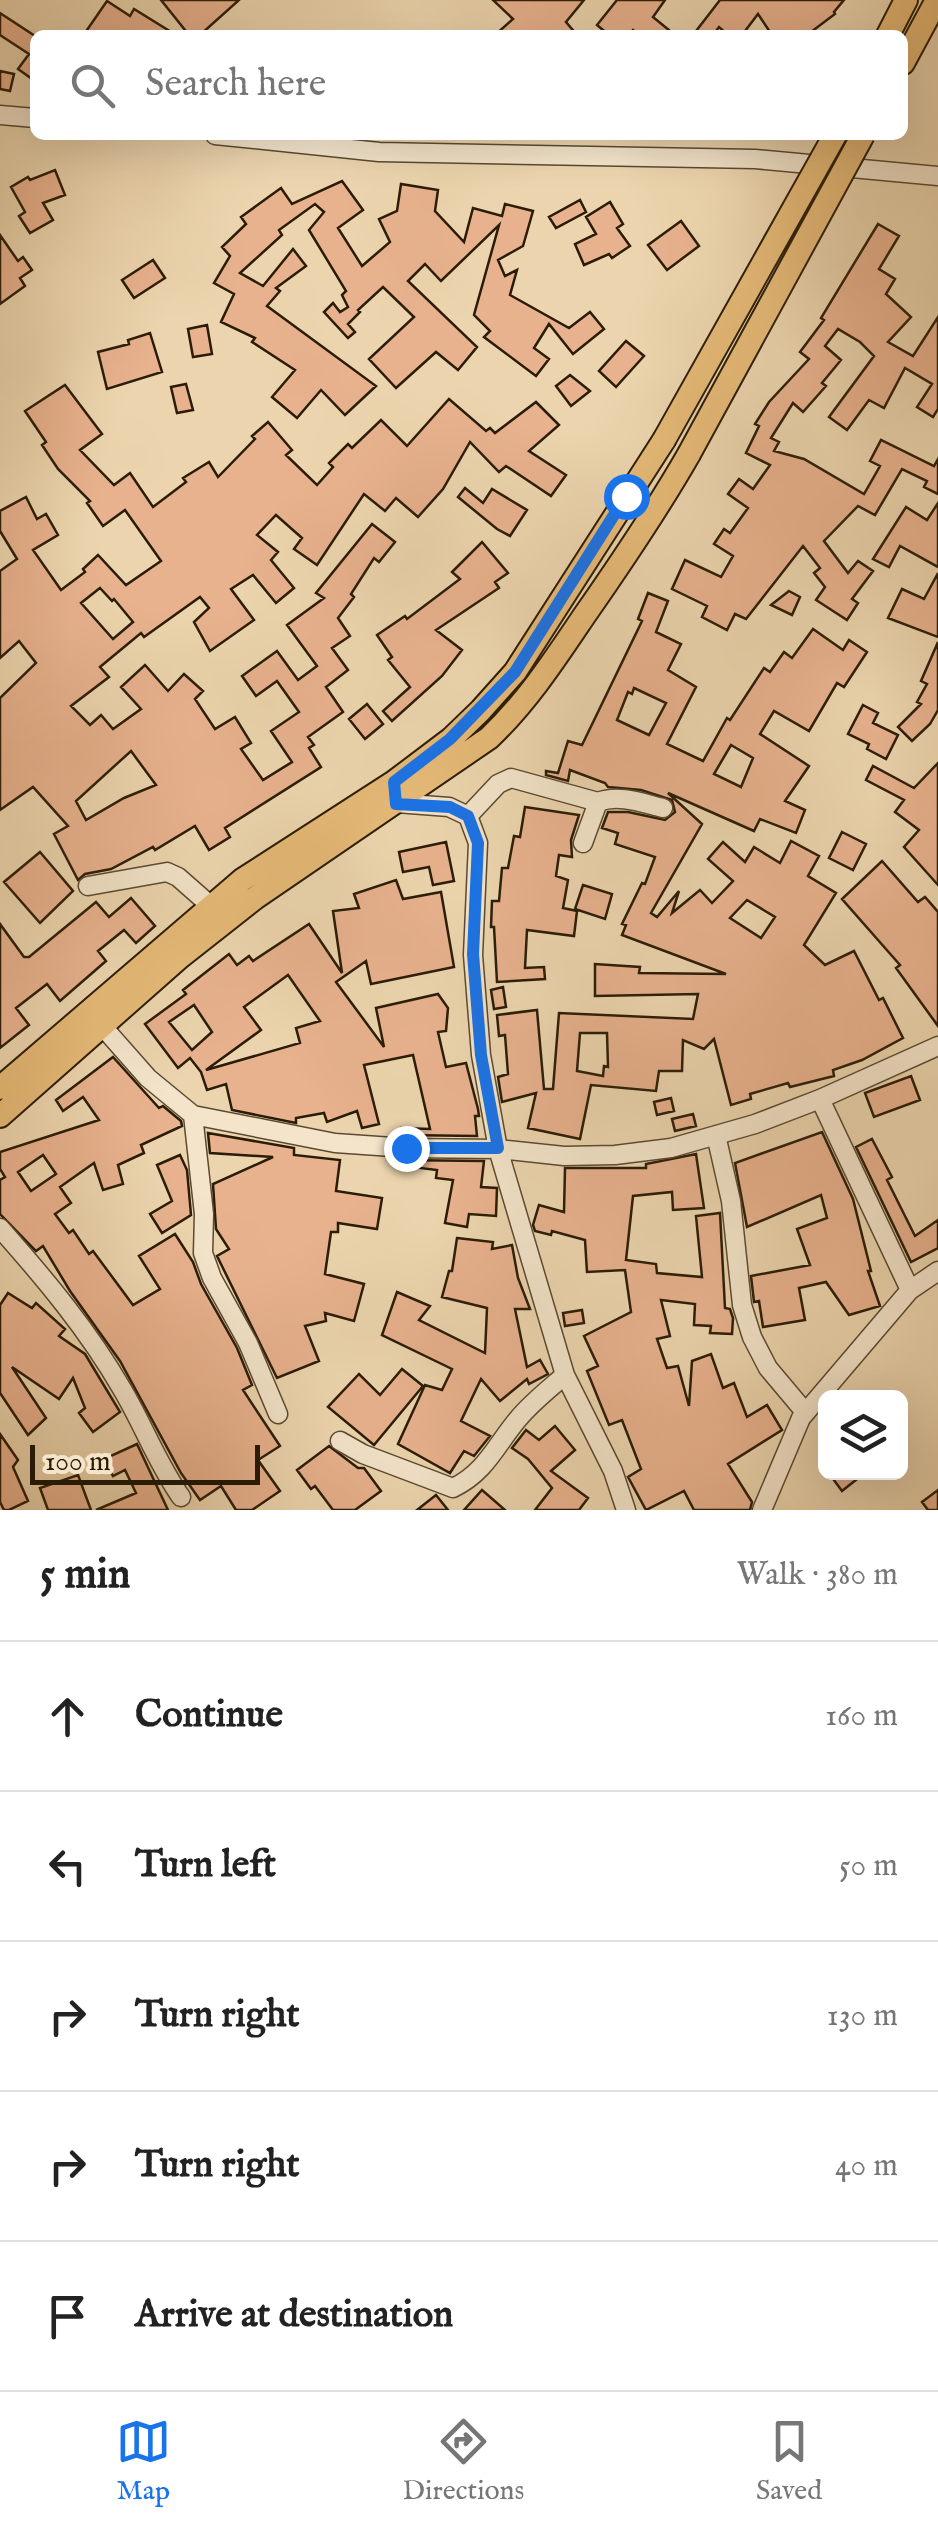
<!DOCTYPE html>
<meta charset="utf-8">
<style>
body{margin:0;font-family:"IM FELL English",serif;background:#f2f2f2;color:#222}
.controls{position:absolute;right:30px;bottom:30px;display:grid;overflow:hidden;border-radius:15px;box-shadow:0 10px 40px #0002}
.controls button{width:90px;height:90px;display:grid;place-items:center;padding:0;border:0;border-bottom:2px solid #e0e0e0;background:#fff;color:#222;font:50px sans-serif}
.scale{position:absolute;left:30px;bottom:25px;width:230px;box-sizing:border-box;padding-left:10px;border:5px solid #2b1c07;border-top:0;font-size:28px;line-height:35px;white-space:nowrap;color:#2b1c07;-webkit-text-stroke:8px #f3e4ca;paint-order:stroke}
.stop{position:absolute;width:30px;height:30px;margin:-22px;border:8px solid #1a73e8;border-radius:50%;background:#fff}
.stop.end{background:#1a73e8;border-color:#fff;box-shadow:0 2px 10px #0008}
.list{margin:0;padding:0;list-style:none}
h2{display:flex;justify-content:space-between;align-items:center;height:130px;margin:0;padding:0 40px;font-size:42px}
h2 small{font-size:32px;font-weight:400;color:#767676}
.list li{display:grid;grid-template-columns:65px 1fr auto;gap:30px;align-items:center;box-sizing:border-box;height:150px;padding:0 40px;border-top:2px solid #e0e0e0}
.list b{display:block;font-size:38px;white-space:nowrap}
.list em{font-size:32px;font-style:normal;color:#767676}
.icon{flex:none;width:55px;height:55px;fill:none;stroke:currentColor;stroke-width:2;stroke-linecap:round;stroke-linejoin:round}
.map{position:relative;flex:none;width:938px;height:1510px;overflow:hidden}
.search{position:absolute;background:#fff;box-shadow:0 10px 40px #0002;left:30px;right:30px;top:30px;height:110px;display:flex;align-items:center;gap:25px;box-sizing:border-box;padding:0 35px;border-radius:15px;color:#767676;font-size:38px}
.sheet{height:880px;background:#fff}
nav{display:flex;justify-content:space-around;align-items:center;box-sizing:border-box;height:140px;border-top:2px solid #e0e0e0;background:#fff;font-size:28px;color:#767676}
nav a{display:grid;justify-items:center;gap:5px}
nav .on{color:#1a73e8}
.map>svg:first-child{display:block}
.building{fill:#e8b28e;stroke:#2b1c07;stroke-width:2.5;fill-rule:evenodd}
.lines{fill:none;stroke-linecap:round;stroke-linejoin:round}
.minor-casing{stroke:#5b4a31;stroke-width:21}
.major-casing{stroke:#2b1c07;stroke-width:26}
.minor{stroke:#f3e4ca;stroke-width:18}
.major{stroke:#e6ba77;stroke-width:22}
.major-bridge-casing{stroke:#2b1c07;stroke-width:26;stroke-linecap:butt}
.major-bridge{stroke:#e6ba77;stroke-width:22}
.route{stroke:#1a73e8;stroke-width:12}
</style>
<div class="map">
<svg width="938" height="1510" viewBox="0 0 938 1510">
<rect width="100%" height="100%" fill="#ecd5ae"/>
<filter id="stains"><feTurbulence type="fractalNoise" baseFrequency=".002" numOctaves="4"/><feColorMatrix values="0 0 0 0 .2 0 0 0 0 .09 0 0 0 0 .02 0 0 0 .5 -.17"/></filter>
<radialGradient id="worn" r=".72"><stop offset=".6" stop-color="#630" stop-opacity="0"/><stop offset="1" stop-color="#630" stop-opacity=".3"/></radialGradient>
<path class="building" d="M 161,0 L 239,0 L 200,35 L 189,35 Z
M 493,0 L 584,0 L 566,22 L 577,35 L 495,35 L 513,19 Z
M 617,0 L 665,0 L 653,17 L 675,35 L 639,35 L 633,30 L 629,35 L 609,35 L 597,25 Z
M 720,0 L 844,0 L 834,12 L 835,14 L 807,35 L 772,35 L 758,14 L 742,35 L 728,35 L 719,27 L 713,35 L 693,35 Z
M 107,1 L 130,16 L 134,9 L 176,35 L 94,35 L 87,30 Z
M 0,13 L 35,36 L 35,81 L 18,69 L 29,54 L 0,35 Z
M 0,71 L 14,74 L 10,91 L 0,89 Z
M 55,170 L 65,195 L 43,203 L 53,220 L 30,233 L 19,216 L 25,212 L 11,187 L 28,177 L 30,180 Z
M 342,181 L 363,210 L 338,228 L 362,266 L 390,242 L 379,219 L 397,211 L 401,184 L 438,190 L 435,211 L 464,242 L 473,208 L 502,216 L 505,204 L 533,211 L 523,246 L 498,260 L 505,276 L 517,270 L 510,295 L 569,328 L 590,312 L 604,329 L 573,354 L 549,324 L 534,348 L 549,359 L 536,376 L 484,337 L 490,331 L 474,315 L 499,225 L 441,281 L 425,264 L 408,281 L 477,347 L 458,370 L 436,352 L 396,388 L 369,359 L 414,317 L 383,287 L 358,310 L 360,312 L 348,324 L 355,332 L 348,338 L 324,312 L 333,303 L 340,312 L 348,307 L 342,295 L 346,291 L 309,230 L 324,212 L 315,204 L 279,230 L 282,235 L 240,273 L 263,286 L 293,249 L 306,266 L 276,288 L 280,291 L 267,306 L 376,386 L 345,415 L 321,390 L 297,418 L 272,397 L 295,370 L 252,342 L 255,338 L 221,322 L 234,294 L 214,283 L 230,256 L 222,247 L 246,224 L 241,217 L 281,188 L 292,204 Z
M 580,200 L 586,212 L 556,228 L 549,217 Z
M 610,202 L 623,224 L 617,228 L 630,246 L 612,258 L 609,254 L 584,265 L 575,244 L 596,234 L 586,217 Z
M 681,221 L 699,246 L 667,270 L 648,245 Z
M 878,224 L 899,236 L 879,269 L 895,279 L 886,294 L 911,317 L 888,342 L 913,356 L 938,317 L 938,409 L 933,417 L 917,407 L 932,384 L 905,368 L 884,408 L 869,400 L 847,430 L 829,417 L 874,356 L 860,342 L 838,329 L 825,346 L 841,360 L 822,383 L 826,386 L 803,412 L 793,403 L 771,438 L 779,442 L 774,451 L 804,459 L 864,494 L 880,466 L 870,461 L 881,440 L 934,466 L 938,459 L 938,494 L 924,487 L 927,481 L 902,469 L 875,515 L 858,506 L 824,541 L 848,573 L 858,561 L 873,571 L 852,599 L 858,603 L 847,620 L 816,600 L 825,587 L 814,573 L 820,568 L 803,546 L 746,619 L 735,614 L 727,630 L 702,617 L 707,606 L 672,589 L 685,560 L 721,577 L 733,556 L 714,544 L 724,529 L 730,533 L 748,508 L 728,494 L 739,479 L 753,489 L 770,465 L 746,453 L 759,426 L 755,424 L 769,402 L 809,359 L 800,352 L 824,320 L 821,318 Z
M 0,235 L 18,261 L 23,257 L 32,270 L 20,278 L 25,286 L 0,304 Z
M 153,260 L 165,278 L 134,298 L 122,280 Z
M 207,325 L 212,354 L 193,357 L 188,329 Z
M 150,333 L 162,372 L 107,389 L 98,352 L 129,344 L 128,340 Z
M 626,341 L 644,356 L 616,387 L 599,371 Z
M 570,375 L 590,391 L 571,406 L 556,386 Z
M 186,384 L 193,410 L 177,413 L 171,387 Z
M 65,385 L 102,434 L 80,450 L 114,485 L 130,473 L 153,507 L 186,482 L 183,478 L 209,462 L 218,477 L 255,439 L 252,436 L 268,422 L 292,450 L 286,455 L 317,485 L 333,467 L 329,463 L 348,444 L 352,448 L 381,420 L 407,446 L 449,399 L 486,431 L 490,428 L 495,433 L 536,402 L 559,425 L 529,451 L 566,475 L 551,496 L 506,466 L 499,472 L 470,442 L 443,489 L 418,517 L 396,498 L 385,511 L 364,494 L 317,565 L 294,549 L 302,538 L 276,515 L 257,535 L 278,552 L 271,560 L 294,588 L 276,603 L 253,575 L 231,589 L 254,620 L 210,651 L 194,622 L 209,608 L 200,597 L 144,637 L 141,633 L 100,667 L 109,677 L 71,706 L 90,725 L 101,715 L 113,729 L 141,709 L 121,687 L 145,665 L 168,691 L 184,674 L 203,691 L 195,699 L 215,729 L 235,717 L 251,743 L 241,749 L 263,780 L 292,762 L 271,731 L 299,712 L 277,681 L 256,696 L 242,676 L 277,651 L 298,680 L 317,666 L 287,625 L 324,598 L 316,593 L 372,524 L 395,542 L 379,562 L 374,558 L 351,594 L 354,597 L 338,618 L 350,636 L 332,648 L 348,670 L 326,687 L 343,712 L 308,737 L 314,745 L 309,748 L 321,767 L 225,828 L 230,837 L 209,850 L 195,826 L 155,850 L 153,847 L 111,869 L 85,874 L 78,880 L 54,834 L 68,826 L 33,787 L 0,810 L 0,698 L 36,663 L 19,641 L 0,658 L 0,571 L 17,559 L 0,531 L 0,511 L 26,497 L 37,519 L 46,514 L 58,535 L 33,550 L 61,590 L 85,572 L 83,569 L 98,555 L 126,585 L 161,561 L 125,510 L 103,526 L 87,503 L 90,501 L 58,469 L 42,445 L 46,442 L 25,411 ZM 100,588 L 112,601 L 114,599 L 133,622 L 113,639 L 81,603 ZM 131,751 L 156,785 L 124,798 L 86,820 L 76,801 Z
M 465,488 L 483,503 L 492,489 L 527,510 L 510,536 L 497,529 L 458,497 Z
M 938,503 L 938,567 L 900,546 L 889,567 L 873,559 L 906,507 L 927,520 Z
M 482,542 L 508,573 L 495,582 L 499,588 L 436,630 L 462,650 L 442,676 L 392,721 L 383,711 L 410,687 L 388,660 L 392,657 L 377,635 L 405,616 L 407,619 L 460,579 L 452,572 Z
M 938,573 L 938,637 L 888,618 L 902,589 L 924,599 Z
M 789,591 L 800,597 L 792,615 L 771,605 Z
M 648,593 L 668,601 L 656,632 L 681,644 L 668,670 L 696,687 L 667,744 L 703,761 L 727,718 L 730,720 L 764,668 L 770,672 L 784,652 L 792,658 L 813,629 L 843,650 L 849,640 L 867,652 L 844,687 L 837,683 L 809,731 L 774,711 L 760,734 L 809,766 L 785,801 L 805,810 L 796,833 L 760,819 L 754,831 L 668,793 L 702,824 L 651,913 L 657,917 L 679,891 L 672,913 L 700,890 L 712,903 L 733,881 L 708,859 L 723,842 L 745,862 L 754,847 L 780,863 L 791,841 L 819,856 L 808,876 L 836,893 L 804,945 L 825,965 L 854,951 L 879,1000 L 883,998 L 903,1038 L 862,1060 L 833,1070 L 834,1076 L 790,1087 L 788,1083 L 750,1094 L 751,1099 L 731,1105 L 714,1039 L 704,1049 L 683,1040 L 682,1071 L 659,1071 L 656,1091 L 591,1085 L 580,1139 L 528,1128 L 536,1093 L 502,1102 L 498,1077 L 508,1074 L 505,1035 L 499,1036 L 497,1015 L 537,1010 L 544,1089 L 553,1089 L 559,1013 L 693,1019 L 698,994 L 595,996 L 595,964 L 640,967 L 639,973 L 726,974 L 622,935 L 626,925 L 622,924 L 642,883 L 645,884 L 655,857 L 615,844 L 618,833 L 602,828 L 608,812 L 628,812 L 665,820 L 675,812 L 672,800 L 641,790 L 608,787 L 605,783 L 570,770 L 568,781 L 546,775 L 546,771 L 558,773 L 568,741 L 582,745 L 642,621 L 638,619 ZM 634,688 L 666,703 L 649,735 L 617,720 L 628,692 L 632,694 ZM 731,745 L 753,758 L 741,787 L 714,774 ZM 747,900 L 775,917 L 761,938 L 730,918 ZM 580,1033 L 607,1033 L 608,1067 L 604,1066 L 603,1076 L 577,1071 Z
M 938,642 L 938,710 L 930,724 L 912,741 L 898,727 L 921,704 L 917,702 L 927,684 L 921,681 Z
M 367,704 L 383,724 L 365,739 L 349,719 Z
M 863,705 L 878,713 L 873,723 L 898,735 L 886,759 L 867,749 L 869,744 L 848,734 Z
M 938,763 L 938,885 L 904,847 L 919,830 L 895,812 L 904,800 L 866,780 L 873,766 L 914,788 Z
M 525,807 L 579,815 L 571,840 L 572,857 L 559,855 L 556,876 L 568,880 L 563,908 L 577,911 L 574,936 L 527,930 L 525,968 L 544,967 L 545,979 L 497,982 L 494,927 L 491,927 L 492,901 L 499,901 L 502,868 L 508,868 L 514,836 L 520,837 Z
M 842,832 L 866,844 L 853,870 L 829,858 Z
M 446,842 L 454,881 L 433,885 L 429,867 L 403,872 L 399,852 Z
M 40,852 L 73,891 L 40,923 L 4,882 Z
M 882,861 L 918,902 L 925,897 L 938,912 L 938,1026 L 896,968 L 900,965 L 842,899 Z
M 396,880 L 403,899 L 441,892 L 454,967 L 371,984 L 366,961 L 336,982 L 384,1047 L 376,1008 L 438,994 L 448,1008 L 446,1031 L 438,1032 L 446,1067 L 466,1063 L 478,1109 L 479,1116 L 475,1116 L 477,1136 L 400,1135 L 401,1128 L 430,1129 L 413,1055 L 364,1065 L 379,1124 L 362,1128 L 357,1111 L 327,1122 L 324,1113 L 296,1118 L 296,1123 L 232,1110 L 226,1084 L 207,1090 L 201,1072 L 190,1058 L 178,1068 L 145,1024 L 186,994 L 183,990 L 229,954 L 237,965 L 249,956 L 253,961 L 309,924 L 342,973 L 333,911 L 359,908 L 354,894 ZM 288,975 L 320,1021 L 296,1028 L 300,1043 L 206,1070 L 261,1030 L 244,1007 ZM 194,1005 L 212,1032 L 192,1050 L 169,1022 Z
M 583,885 L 612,894 L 605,919 L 575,909 Z
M 131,898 L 155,926 L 136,943 L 124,930 L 98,951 L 106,961 L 60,1001 L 47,984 L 16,1008 L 29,1025 L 0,1048 L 0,924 L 24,957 L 29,957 L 96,902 L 109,917 Z
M 503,987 L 506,1007 L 494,1009 L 491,990 Z
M 113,1057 L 159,1108 L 163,1106 L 181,1121 L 182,1126 L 141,1145 L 144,1153 L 118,1165 L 123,1184 L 103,1190 L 94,1163 L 60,1187 L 71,1203 L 55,1214 L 69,1233 L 73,1230 L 89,1254 L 93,1251 L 133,1305 L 160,1289 L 139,1256 L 175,1234 L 193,1262 L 201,1284 L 237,1348 L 252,1385 L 243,1390 L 280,1446 L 258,1460 L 280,1491 L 252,1510 L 236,1510 L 221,1486 L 200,1500 L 181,1473 L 120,1361 L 70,1291 L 43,1246 L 36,1251 L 0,1214 L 0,1180 L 5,1177 L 0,1169 L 0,1152 L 99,1120 L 83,1097 L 63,1111 L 56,1100 ZM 43,1155 L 56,1174 L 31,1191 L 18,1172 Z
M 911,1076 L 920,1100 L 874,1117 L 865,1093 Z
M 671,1098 L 674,1111 L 657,1115 L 654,1102 Z
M 693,1114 L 696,1126 L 675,1131 L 672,1119 Z
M 822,1132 L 853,1199 L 871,1271 L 868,1271 L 880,1306 L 849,1315 L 826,1282 L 799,1288 L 805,1320 L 763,1327 L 759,1301 L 754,1302 L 751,1276 L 810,1265 L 797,1229 L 827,1218 L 821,1195 L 747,1227 L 735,1163 Z
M 208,1133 L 294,1148 L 294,1155 L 340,1160 L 336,1191 L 382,1198 L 377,1229 L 338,1223 L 338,1232 L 331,1232 L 325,1274 L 364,1284 L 354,1321 L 325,1313 L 326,1321 L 305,1326 L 319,1361 L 277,1378 L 217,1256 L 229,1249 L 216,1229 L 213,1184 L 273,1157 L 210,1153 Z
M 872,1139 L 892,1177 L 887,1180 L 915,1236 L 938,1220 L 938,1248 L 911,1262 L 856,1147 Z
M 696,1154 L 704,1208 L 673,1210 L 672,1192 L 633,1196 L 626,1260 L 656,1264 L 657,1273 L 702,1277 L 696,1216 L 720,1213 L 725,1308 L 730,1309 L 733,1318 L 732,1334 L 710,1333 L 711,1326 L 694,1325 L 695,1304 L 661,1300 L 670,1336 L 657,1339 L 667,1368 L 678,1366 L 689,1406 L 692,1361 L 711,1354 L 723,1388 L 734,1383 L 747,1417 L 767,1405 L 782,1430 L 728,1464 L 752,1502 L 750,1510 L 694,1510 L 684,1491 L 646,1510 L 628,1477 L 641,1469 L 622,1420 L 609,1425 L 587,1371 L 598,1366 L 584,1336 L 631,1312 L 625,1270 L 587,1272 L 585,1240 L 552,1231 L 551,1235 L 535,1231 L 533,1225 L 539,1205 L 564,1212 L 565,1168 L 646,1168 L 646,1164 Z
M 180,1155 L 187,1170 L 191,1215 L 162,1233 L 150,1214 L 172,1201 L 157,1165 Z
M 396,1160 L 484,1161 L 481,1187 L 497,1188 L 496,1216 L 469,1214 L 467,1227 L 445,1223 L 453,1180 L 436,1178 L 437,1170 L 396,1165 Z
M 457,1238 L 493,1242 L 492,1249 L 512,1245 L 518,1278 L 530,1309 L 515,1309 L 527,1367 L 540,1360 L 548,1374 L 529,1384 L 527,1379 L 500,1401 L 481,1379 L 461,1421 L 490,1436 L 474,1456 L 464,1451 L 450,1473 L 398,1444 L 425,1385 L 442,1390 L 452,1369 L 382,1335 L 397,1292 L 430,1306 L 419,1320 L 485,1353 L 487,1308 L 442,1297 L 449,1271 L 452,1271 Z
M 8,1293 L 32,1308 L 36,1303 L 65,1329 L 59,1336 L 85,1354 L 120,1412 L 93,1432 L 79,1413 L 85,1408 L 73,1378 L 59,1399 L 12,1367 L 46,1418 L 28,1435 L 0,1393 L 0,1305 Z
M 582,1310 L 584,1323 L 565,1326 L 563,1313 Z
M 402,1369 L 423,1386 L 374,1445 L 328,1407 L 359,1374 L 380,1395 Z
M 555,1426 L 575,1450 L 551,1471 L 588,1498 L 579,1510 L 535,1510 L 552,1488 L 528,1459 L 512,1448 L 526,1430 L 539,1440 Z
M 0,1434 L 18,1460 L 13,1467 L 28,1501 L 9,1510 L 4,1510 L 0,1502 Z
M 137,1444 L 168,1510 L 96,1510 L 136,1493 L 125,1470 L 113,1476 L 104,1459 Z
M 329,1446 L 358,1468 L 364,1468 L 381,1491 L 355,1510 L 333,1510 L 315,1486 L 311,1489 L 297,1470 Z
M 828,1472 L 866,1472 L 842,1491 Z
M 78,1475 L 91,1510 L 48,1510 L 40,1488 Z
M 482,1490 L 505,1510 L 464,1510 Z
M 938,1490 L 938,1510 L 928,1510 L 922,1502 Z
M 436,1495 L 448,1510 L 417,1510 Z"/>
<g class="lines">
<g class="minor-casing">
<path id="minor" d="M 0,115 L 35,118
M 215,135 L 379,152 L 755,159 L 938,176
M 396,799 L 396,803 L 449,807 L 468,816 L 478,843 L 473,955 L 481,1055 L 498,1149 L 565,1375 L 613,1471 L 626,1510
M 468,816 L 498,784 L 511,778 L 598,802 C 619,794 642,803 663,808
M 583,843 L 598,802
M 88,886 L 167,872 L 178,877 L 211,906
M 96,1019 L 148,1078 L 193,1115 L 335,1143 L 407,1148 L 498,1149 L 564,1156 L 615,1155 L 671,1148 L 755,1124 L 820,1099 L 938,1046
M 820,1099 L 910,1290
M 193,1115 L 204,1214 L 203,1253 L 212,1278 L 248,1343 L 278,1414
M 716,1135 L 731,1201 L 742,1305 L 752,1337 L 768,1368 L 805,1412
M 0,1228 C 45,1279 88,1330 122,1389 C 143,1424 157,1463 181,1497
M 340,1441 L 363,1454 L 453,1488 C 486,1472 496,1445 518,1419 C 532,1402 549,1389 565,1375
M 762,1510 L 801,1418 L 910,1290 L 938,1271"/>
</g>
<g class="major-casing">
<path id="major" d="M 888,35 L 906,0
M 903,63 L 937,0
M 0,1088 L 242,880 L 394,782 L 451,739 L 481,710 L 515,672 L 664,440
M 0,1116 L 180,957 L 255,898 L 489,738 C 527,702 555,659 584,616 C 621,563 657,510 689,454"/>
</g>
<use href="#minor" class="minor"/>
<use href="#major" class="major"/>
<g class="major-bridge-casing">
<path id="major-bridge" d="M 664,440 L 835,135
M 689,454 L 863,135"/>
</g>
<use href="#major-bridge" class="major-bridge"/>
</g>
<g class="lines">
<path class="route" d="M 406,1148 L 498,1148 L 481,1055 L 473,954 L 478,843 L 468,816 L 450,807 L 396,804 L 394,782 L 450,739 L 515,672 L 626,496"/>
</g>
<rect width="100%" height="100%" filter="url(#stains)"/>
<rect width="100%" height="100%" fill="url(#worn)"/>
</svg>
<div class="controls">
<button><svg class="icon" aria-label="layers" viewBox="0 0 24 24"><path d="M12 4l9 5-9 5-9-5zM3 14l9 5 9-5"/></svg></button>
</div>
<div class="scale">100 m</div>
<div class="stop" style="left:626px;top:496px"></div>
<div class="stop end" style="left:406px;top:1148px"></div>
<div class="search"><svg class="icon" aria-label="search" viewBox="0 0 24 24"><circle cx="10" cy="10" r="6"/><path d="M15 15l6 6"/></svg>Search here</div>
</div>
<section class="sheet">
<h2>5 min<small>Walk · 380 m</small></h2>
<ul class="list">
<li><svg class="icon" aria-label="ahead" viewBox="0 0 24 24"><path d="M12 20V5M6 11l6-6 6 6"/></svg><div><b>Continue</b></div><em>160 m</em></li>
<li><svg class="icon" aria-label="left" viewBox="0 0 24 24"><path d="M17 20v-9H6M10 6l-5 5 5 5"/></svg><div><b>Turn left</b></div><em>50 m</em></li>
<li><svg class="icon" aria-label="right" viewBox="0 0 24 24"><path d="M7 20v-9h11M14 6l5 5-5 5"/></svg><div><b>Turn right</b></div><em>130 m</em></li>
<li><svg class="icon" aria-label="right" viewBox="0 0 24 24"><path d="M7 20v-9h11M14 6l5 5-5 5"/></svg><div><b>Turn right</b></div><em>40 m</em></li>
<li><svg class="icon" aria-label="arrive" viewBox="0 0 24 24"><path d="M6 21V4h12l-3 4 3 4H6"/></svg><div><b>Arrive at destination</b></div></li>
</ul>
</section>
<nav>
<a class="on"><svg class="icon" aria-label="map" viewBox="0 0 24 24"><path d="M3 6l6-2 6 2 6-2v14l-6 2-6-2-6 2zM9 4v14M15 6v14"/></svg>Map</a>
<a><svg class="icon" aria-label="directions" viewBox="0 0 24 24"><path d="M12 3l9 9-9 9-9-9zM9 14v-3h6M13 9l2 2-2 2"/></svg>Directions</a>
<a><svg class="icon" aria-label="saved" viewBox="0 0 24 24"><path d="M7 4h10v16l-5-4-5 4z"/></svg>Saved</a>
</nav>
